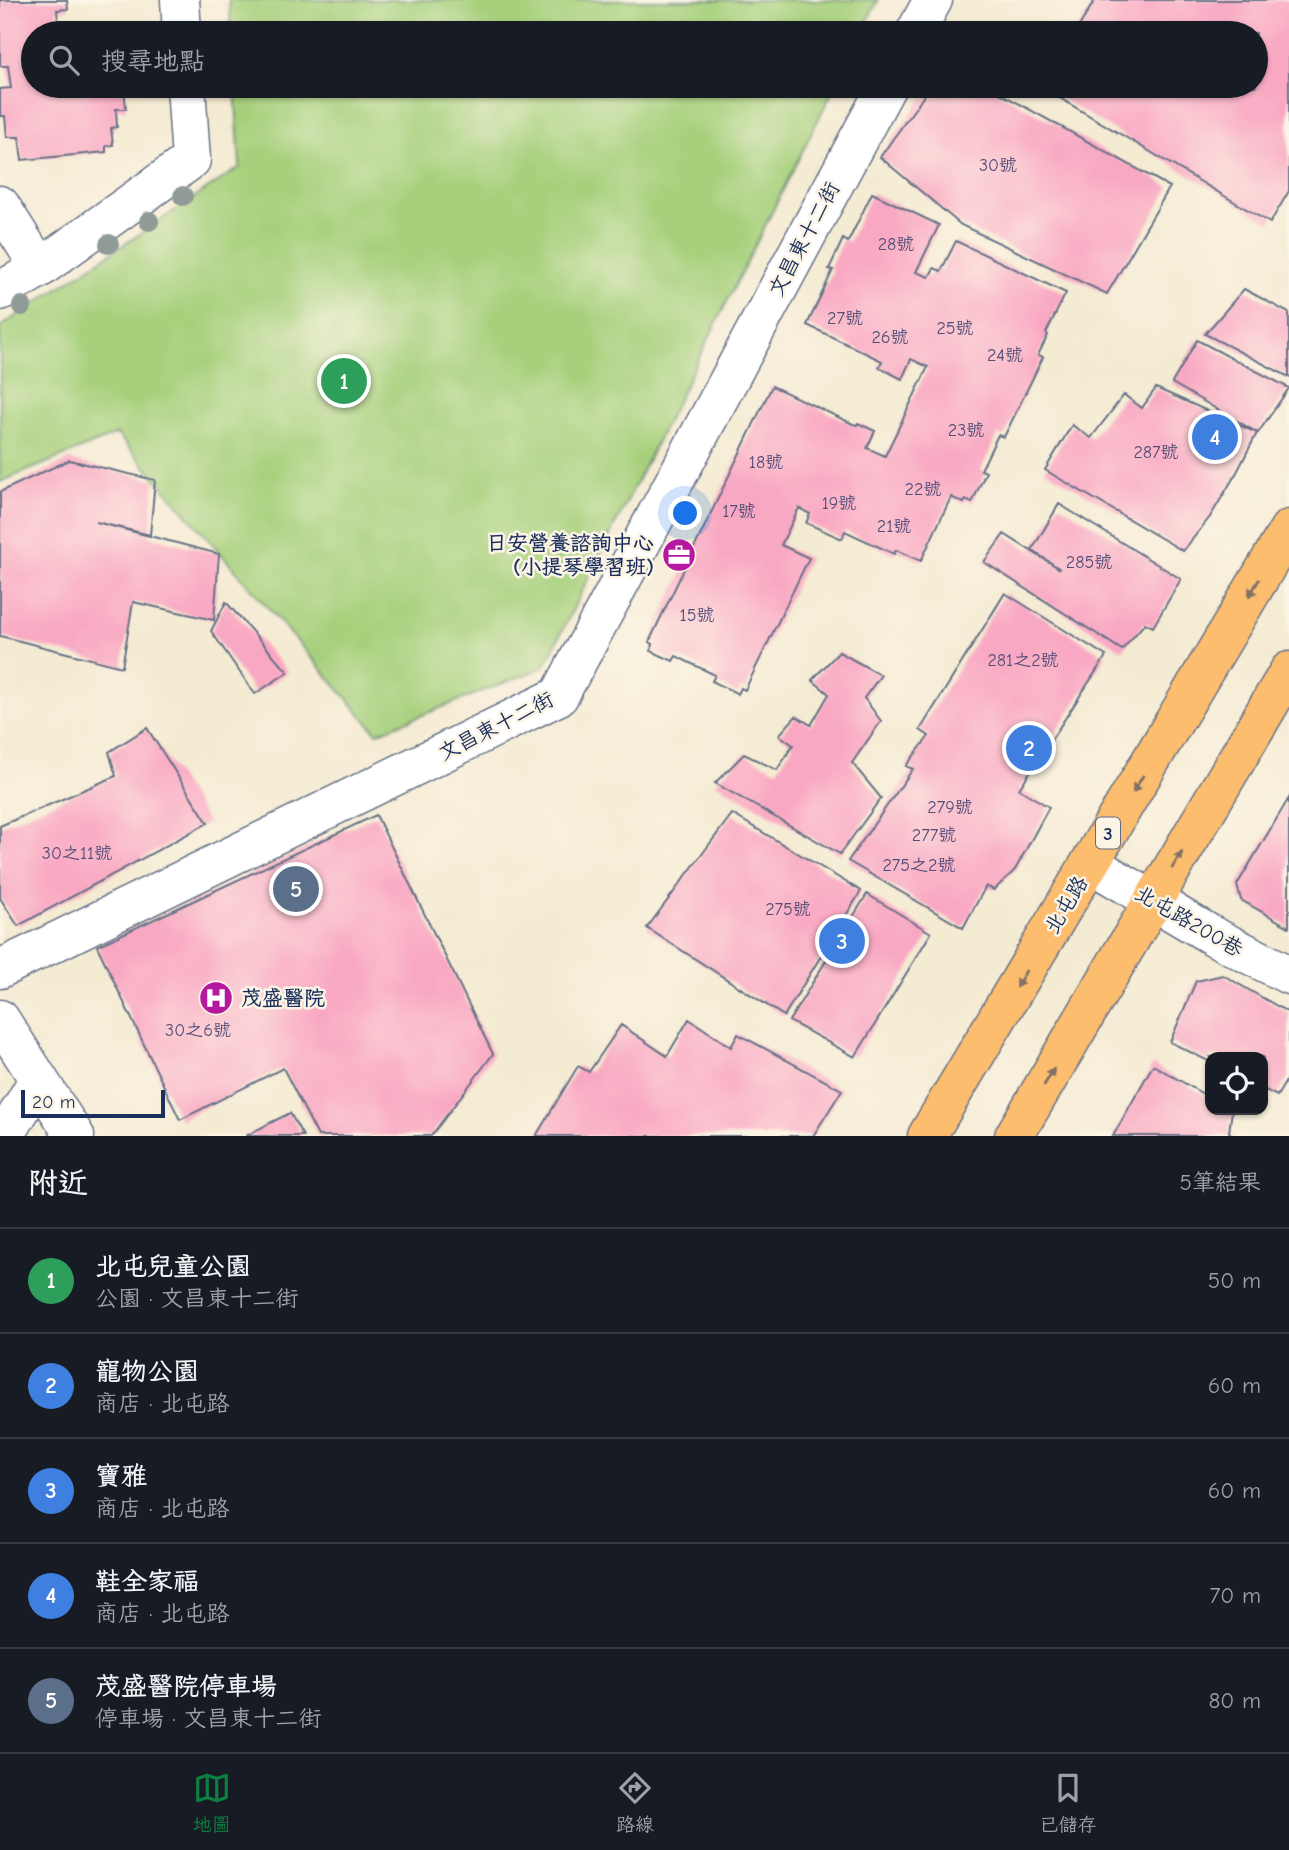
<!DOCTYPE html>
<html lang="zh-TW">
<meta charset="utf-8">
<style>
body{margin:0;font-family:"Comic Neue","LXGW WenKai TC",sans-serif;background:#20242c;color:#f1f3f6}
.controls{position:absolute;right:21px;bottom:21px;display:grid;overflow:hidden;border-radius:14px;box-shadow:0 2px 5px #0004}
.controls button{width:63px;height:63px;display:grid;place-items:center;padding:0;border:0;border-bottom:2px solid #363941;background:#171b24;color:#f1f3f6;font:35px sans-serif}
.scale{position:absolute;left:21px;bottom:18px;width:144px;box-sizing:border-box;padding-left:7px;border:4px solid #1b2f5e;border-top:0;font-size:19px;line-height:24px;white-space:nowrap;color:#1b2f5e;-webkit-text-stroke:5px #fcf5e5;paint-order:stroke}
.you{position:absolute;left:686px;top:514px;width:24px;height:24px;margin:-18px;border:5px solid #fff;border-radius:50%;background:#1a73e8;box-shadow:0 0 0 10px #1a73e833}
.badge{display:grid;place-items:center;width:46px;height:46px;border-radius:50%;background:#0b8043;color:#fff;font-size:23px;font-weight:700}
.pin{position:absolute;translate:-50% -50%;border:4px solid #fff;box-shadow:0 2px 7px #0006}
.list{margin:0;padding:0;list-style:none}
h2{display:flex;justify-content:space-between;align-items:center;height:91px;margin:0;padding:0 28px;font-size:30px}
h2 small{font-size:23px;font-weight:400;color:#9ea1a6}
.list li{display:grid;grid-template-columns:46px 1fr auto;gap:21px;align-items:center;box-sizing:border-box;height:105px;padding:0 28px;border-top:2px solid #363941}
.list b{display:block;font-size:26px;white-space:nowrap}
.list p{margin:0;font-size:23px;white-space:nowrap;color:#9ea1a6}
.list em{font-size:23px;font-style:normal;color:#9ea1a6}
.icon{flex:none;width:38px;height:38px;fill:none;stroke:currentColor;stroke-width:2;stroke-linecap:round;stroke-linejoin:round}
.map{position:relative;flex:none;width:1289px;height:1136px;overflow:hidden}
.search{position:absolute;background:#171b24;box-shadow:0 2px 5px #0004;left:21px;right:21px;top:21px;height:77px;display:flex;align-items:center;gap:18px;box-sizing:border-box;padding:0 24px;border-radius:38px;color:#9ea1a6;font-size:26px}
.sheet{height:616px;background:#171b24}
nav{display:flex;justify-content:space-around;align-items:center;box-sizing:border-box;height:98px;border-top:2px solid #363941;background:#171b24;font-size:19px;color:#9ea1a6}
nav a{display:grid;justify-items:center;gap:4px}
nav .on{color:#0b8043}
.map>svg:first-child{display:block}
.green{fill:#a6d07c;stroke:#60806d;stroke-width:2}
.building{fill:#f9a8c3}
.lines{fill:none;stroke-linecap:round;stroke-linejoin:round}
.minor-casing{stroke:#677187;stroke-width:41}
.major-casing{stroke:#677187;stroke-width:41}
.minor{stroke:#fff;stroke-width:38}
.major{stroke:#fcbd6e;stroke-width:38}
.tree{fill:#909a97}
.oneway{fill:#806f65}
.labels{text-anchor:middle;stroke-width:5;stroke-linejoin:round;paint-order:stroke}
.number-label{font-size:18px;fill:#524d77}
.shield{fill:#fcf5e5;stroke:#5e6a86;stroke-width:2}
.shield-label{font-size:19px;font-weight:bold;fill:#1b2f5e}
.street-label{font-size:21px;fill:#1b2f5e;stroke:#fcf5e5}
.poi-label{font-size:21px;font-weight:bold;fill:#1b2f5e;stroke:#fcf5e5;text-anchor:end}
</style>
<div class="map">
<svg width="1289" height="1136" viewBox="0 0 1289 1136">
<rect width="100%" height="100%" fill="#fcf5e5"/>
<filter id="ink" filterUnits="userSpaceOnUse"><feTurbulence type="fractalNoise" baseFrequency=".0143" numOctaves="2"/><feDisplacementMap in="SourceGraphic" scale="14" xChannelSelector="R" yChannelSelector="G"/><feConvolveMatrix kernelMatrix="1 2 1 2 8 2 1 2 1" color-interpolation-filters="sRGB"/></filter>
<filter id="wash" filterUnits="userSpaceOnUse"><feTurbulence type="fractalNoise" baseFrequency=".00686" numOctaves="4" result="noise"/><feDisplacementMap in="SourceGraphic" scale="28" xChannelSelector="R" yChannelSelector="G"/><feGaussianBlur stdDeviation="1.57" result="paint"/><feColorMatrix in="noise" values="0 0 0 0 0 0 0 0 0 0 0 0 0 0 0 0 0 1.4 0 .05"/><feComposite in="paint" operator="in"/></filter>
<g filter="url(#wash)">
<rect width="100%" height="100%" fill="#f4ebd3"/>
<path class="green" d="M 229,0 L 878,0 L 861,33 L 231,33 Z
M 235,86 L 835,86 L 544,667 L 377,733 L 117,434 L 0,482 L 0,327 L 240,167 Z"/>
<g id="blocks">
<path class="building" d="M 0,0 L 67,0 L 68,9 L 57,10 L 59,33 L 33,33 L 33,86 L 124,86 L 126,109 L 116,109 L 117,127 L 111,128 L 113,145 L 106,146 L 106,152 L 22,160 L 19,137 L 7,137 L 5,116 L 0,116 L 0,89 L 11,88 L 8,66 L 0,66 Z
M 1095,0 L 1289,0 L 1289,191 L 1270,223 L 1043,88 L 1044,86 L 1256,86 L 1256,33 L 1075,33 Z
M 931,86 L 987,86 L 1170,187 L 1107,294 L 961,225 L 880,157 Z
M 872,193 L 939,225 L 916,272 L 929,277 L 934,268 L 941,271 L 956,241 L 1066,293 L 1046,333 L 1048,335 L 1038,355 L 1043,357 L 1004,437 L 998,435 L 981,470 L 986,472 L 972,503 L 966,500 L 964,503 L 951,497 L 921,561 L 896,550 L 894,554 L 845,531 L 842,539 L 806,523 L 810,514 L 799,508 L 781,545 L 809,558 L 745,690 L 741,688 L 738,694 L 712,681 L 715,675 L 676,656 L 673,661 L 651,651 L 653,644 L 649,642 L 772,386 L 853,424 L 857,425 L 858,423 L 875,431 L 867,448 L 885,456 L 928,367 L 911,359 L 902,379 L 879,367 L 882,361 L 807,325 L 833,270 L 829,269 L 843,239 L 848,242 Z
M 1244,289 L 1289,313 L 1289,377 L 1205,334 Z
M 1197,340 L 1289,388 L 1258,433 L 1172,383 Z
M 1156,388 L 1257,433 L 1237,472 L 1210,517 L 1183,551 L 1045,470 L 1072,425 L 1091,438 L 1124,395 L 1142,408 Z
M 69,460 L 155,480 L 150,535 L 96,522 L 219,554 L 214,620 L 133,602 L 122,667 L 0,636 L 0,492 Z
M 1059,504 L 1181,579 L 1153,627 L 1145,623 L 1122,650 L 984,562 L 1004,534 L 1060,569 L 1032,550 Z
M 1005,593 L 1106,656 L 1019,789 L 1049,807 L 1015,870 L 994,890 L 986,886 L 963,928 L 848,861 L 913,769 L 906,766 L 929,736 L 920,730 Z
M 226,602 L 288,672 L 255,694 L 211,631 Z
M 839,652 L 881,675 L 864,698 L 881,721 L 852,763 L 881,798 L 840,854 L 715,783 L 744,754 L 777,770 L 793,745 L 779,735 L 796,716 L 811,725 L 829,694 L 812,680 Z
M 147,728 L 208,823 L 18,926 L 0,898 L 0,826 L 116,776 L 109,752 Z
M 1289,798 L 1289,927 L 1241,900 L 1237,885 Z
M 732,814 L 861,891 L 784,1016 L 647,928 Z
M 376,815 L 493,1054 L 431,1136 L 318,1136 L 283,1068 L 180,1120 L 97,946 Z
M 867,894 L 931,933 L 855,1057 L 789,1021 Z
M 1223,975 L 1289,1013 L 1289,1076 L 1277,1096 L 1263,1089 L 1263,1057 L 1210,1057 L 1210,1062 L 1170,1042 L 1196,981 Z
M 689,1019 L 731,1047 L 738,1034 L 842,1090 L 813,1136 L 536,1136 L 578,1066 L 589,1072 L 621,1025 L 667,1056 Z
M 1153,1065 L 1210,1098 L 1210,1110 L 1232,1111 L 1229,1132 L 1233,1136 L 1113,1136 Z
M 290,1113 L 303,1136 L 246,1136 L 272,1122 Z"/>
</g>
</g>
<g filter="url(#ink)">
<use href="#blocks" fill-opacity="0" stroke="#677187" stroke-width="2"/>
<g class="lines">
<g class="minor-casing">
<path id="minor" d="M 180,0 L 182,33
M 915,33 L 933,0
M 0,205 L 40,268
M 0,291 L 40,268 L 191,160 L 186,86
M 1091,864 L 1213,936 L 1289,975
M 0,969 L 559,696 L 887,86
M 0,1019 L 75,1136
M 5,1136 L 38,1080"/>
</g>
<g class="major-casing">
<path id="major" d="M 927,1136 L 1289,529
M 1014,1136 L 1289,671"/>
</g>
<use href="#minor" class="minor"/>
<use href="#major" class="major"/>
</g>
<g class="tree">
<circle cx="183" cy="196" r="10"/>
<circle cx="149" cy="221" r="10"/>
<circle cx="109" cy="244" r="10"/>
<circle cx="22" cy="306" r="10"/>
</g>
<defs><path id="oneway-solid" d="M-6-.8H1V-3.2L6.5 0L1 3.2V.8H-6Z" transform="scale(1.75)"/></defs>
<g class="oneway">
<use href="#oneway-solid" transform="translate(1254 588) rotate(121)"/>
<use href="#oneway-solid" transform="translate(1138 784) rotate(121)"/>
<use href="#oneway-solid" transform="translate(1177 860) rotate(-59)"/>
<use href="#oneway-solid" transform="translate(1021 979) rotate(121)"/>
<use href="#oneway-solid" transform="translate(1049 1077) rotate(-59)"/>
</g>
</g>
<defs>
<g id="office-disc" transform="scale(1.75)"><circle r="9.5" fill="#b5179e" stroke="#fcf5e5"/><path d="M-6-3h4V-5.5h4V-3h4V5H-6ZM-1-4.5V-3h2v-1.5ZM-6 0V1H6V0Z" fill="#fff"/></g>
<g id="hospital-disc" transform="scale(1.75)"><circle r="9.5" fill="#b5179e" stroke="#fcf5e5"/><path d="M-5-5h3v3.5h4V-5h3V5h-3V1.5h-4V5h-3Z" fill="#fff"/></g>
</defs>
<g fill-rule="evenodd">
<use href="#office-disc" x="679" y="555"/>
<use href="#hospital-disc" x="216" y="998"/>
</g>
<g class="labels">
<g class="number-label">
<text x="998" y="171">30號</text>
<text x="896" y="250">28號</text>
<text x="845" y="324">27號</text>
<text x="955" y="334">25號</text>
<text x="890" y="343">26號</text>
<text x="1005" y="361">24號</text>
<text x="966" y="436">23號</text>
<text x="1156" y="458">287號</text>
<text x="766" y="468">18號</text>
<text x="923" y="495">22號</text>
<text x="839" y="509">19號</text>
<text x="739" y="517">17號</text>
<text x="894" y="532">21號</text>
<text x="1089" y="568">285號</text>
<text x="697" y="621">15號</text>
<text x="1023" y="666">281之2號</text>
<text x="950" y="813">279號</text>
<text x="934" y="841">277號</text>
<text x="77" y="859">30之11號</text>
<text x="919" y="871">275之2號</text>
<text x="788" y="915">275號</text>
<text x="198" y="1036">30之6號</text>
</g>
<rect class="shield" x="1096" y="817.5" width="24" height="31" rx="5"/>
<g class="shield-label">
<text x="1108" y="840">3</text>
</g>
<g class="street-label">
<text transform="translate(804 239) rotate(-62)" y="7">文昌東十二街</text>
<text transform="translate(496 726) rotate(-27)" y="7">文昌東十二街</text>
<text transform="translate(1066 905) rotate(-59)" y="7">北屯路</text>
<text transform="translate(1189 921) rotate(30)" y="7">北屯路200巷</text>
</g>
<g class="poi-label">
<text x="654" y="550">日安營養諮詢中心<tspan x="654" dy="24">(小提琴學習班)</tspan></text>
<text x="241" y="1005" text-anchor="start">茂盛醫院</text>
</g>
</g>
</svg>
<div class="controls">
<button><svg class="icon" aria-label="locate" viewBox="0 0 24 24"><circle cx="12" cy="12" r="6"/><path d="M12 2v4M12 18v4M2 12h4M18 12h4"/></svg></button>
</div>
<div class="scale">20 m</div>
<div class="you"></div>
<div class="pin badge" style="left:344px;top:381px;background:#2e9e5b">1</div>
<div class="pin badge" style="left:1029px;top:748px;background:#3f7fe0">2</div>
<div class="pin badge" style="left:842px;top:941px;background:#3f7fe0">3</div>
<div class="pin badge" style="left:1215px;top:437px;background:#3f7fe0">4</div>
<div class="pin badge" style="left:296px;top:889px;background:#5c6f8a">5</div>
<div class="search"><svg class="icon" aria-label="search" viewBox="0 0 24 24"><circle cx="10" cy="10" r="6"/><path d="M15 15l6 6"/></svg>搜尋地點</div>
</div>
<section class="sheet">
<h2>附近<small>5筆結果</small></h2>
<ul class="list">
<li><span class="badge" style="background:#2e9e5b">1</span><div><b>北屯兒童公園</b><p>公園 · 文昌東十二街</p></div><em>50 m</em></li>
<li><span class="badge" style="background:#3f7fe0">2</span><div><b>寵物公園</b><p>商店 · 北屯路</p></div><em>60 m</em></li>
<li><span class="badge" style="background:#3f7fe0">3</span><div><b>寶雅</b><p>商店 · 北屯路</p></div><em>60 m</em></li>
<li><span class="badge" style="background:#3f7fe0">4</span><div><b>鞋全家福</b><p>商店 · 北屯路</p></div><em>70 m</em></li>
<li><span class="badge" style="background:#5c6f8a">5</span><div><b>茂盛醫院停車場</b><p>停車場 · 文昌東十二街</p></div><em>80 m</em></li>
</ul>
</section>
<nav>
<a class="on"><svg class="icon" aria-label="map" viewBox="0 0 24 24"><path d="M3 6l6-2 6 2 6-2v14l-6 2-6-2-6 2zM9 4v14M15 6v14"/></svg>地圖</a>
<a><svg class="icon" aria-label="directions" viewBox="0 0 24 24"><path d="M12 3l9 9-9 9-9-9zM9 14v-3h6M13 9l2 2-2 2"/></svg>路線</a>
<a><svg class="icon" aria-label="saved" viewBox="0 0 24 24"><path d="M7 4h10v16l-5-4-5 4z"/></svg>已儲存</a>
</nav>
